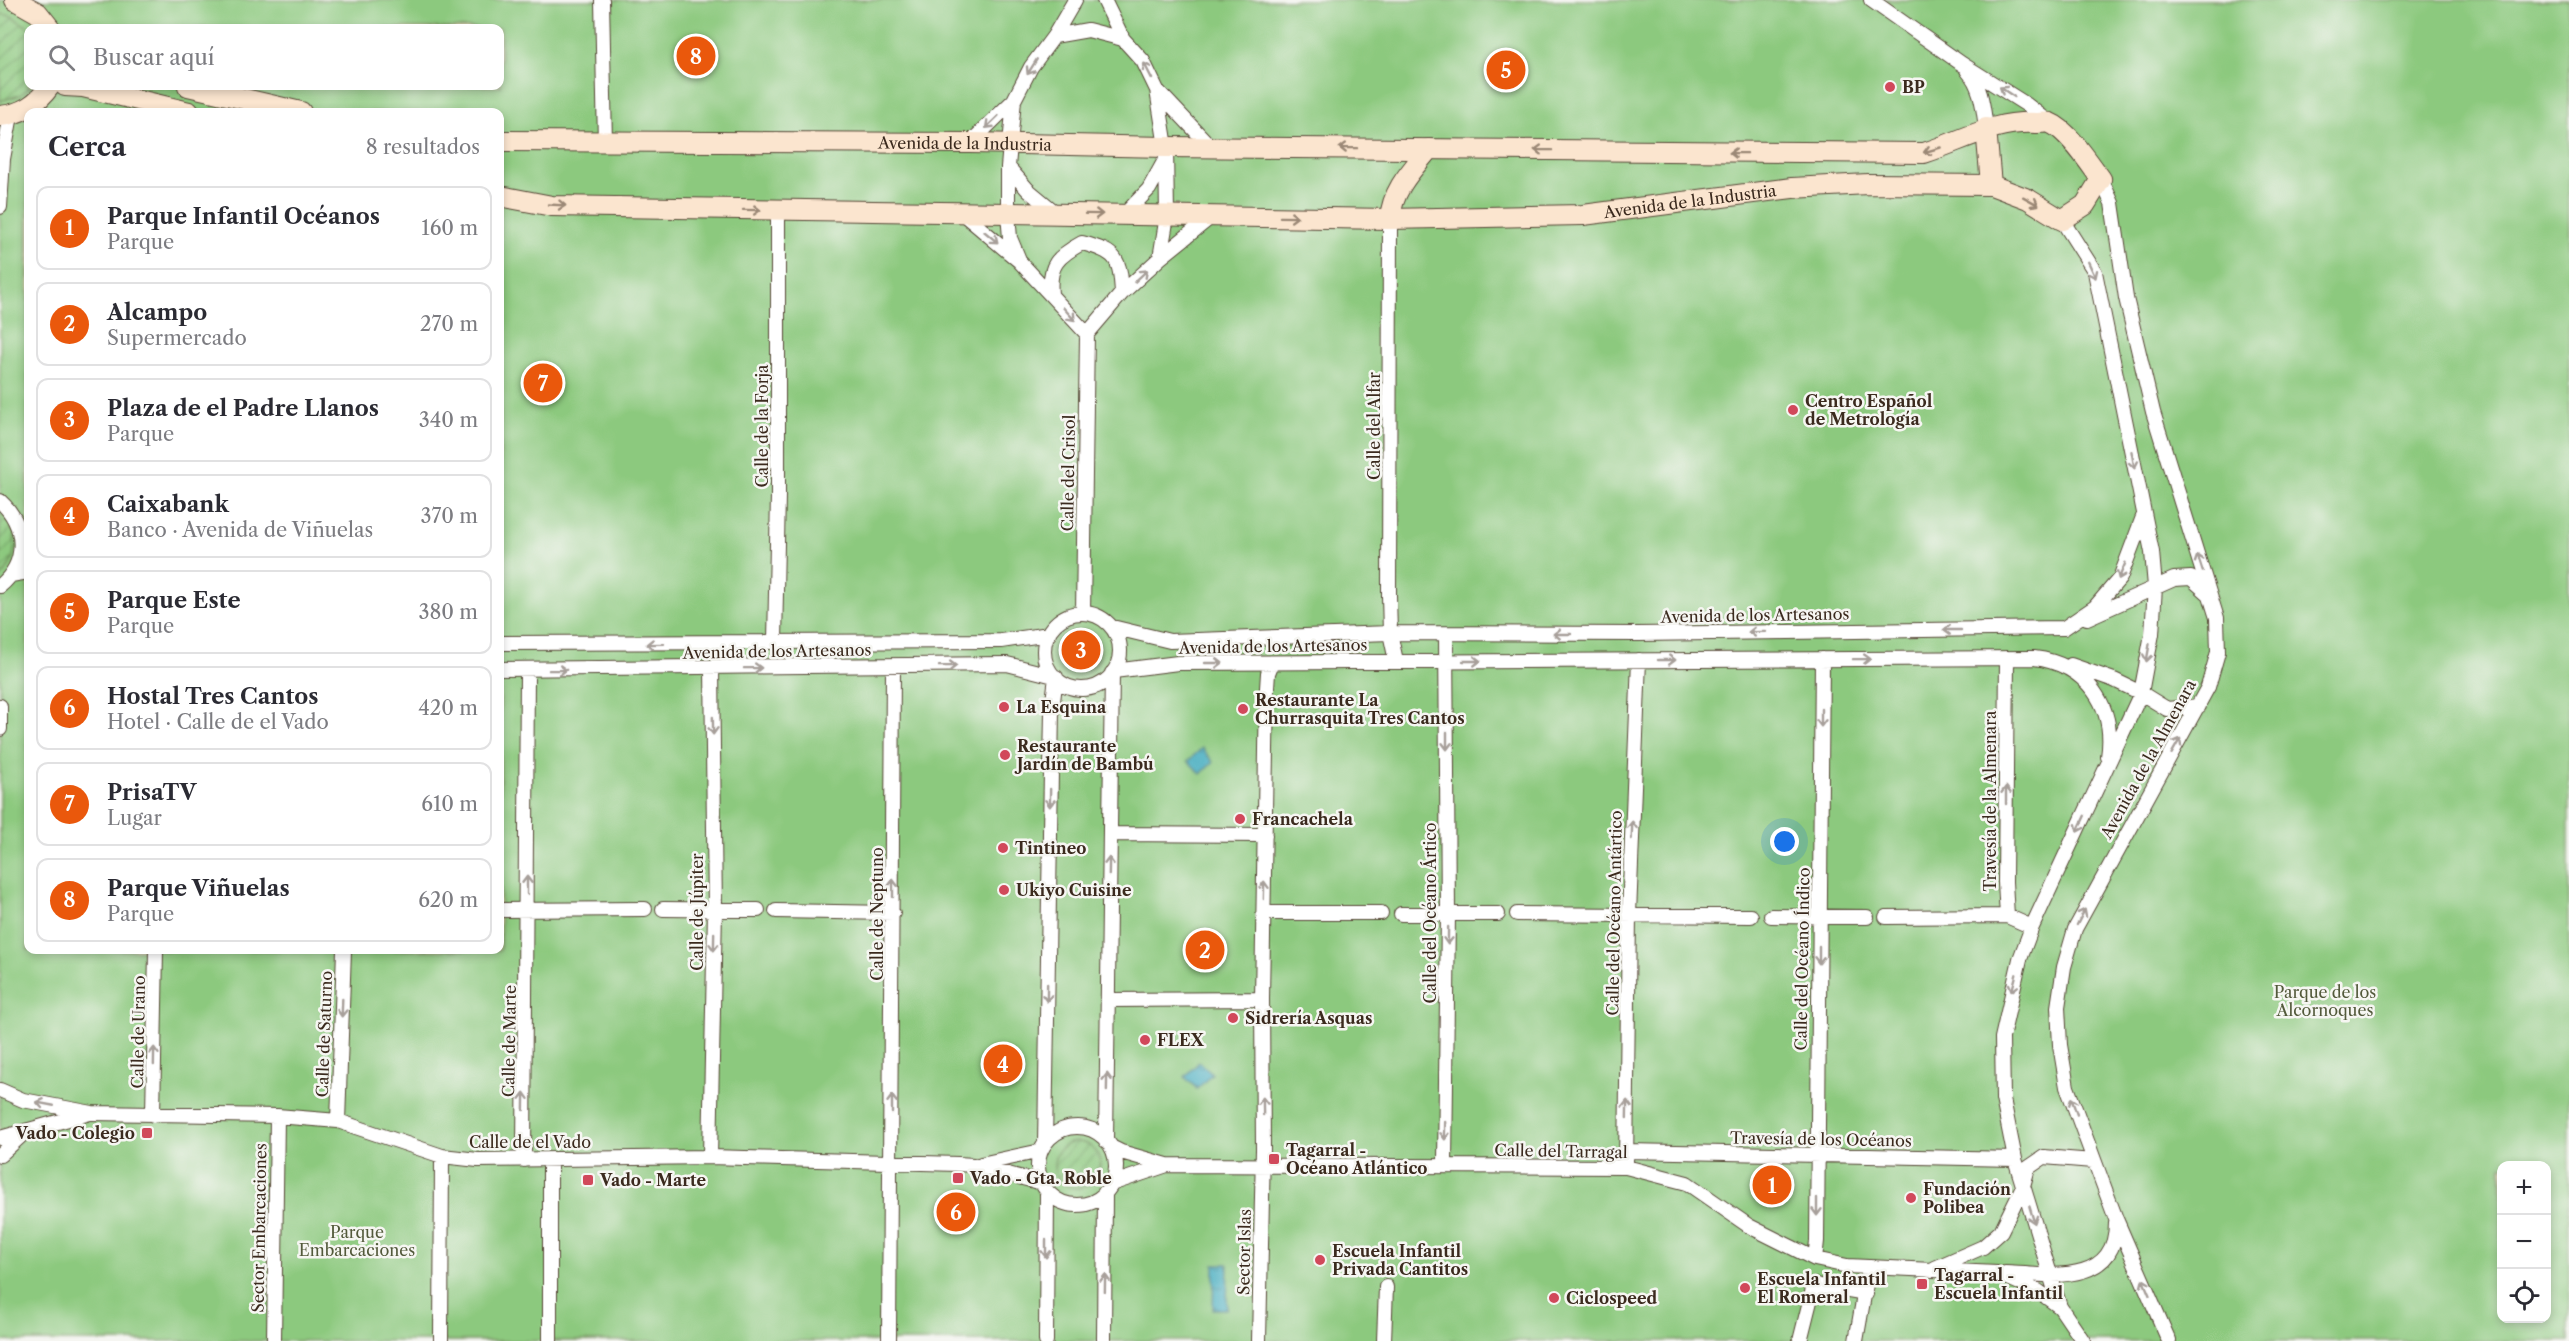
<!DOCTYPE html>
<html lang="es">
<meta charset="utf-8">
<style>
body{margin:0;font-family:"Libre Caslon Text",serif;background:#f7f7f7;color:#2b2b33}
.controls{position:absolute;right:18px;bottom:18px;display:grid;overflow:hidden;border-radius:12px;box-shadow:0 3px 9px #0003}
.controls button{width:54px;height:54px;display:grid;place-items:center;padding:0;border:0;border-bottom:2px solid #e1e1e2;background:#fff;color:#2b2b33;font:30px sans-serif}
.you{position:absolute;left:1785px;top:842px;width:21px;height:21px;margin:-15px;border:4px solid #fff;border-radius:50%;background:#1a73e8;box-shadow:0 0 0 9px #1a73e833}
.badge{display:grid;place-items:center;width:39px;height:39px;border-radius:50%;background:#ea580c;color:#fff;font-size:20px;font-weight:700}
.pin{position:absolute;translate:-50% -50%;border:3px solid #fff;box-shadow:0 2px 6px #0006}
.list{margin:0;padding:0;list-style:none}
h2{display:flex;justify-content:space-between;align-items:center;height:78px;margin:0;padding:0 24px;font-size:26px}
h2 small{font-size:20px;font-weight:400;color:#7c7c81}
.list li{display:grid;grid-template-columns:39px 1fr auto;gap:18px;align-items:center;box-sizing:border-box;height:84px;margin:0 12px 12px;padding:0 12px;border:2px solid #e1e1e2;border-radius:12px}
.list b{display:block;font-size:22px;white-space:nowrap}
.list p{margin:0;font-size:20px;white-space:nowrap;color:#7c7c81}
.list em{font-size:20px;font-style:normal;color:#7c7c81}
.icon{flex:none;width:33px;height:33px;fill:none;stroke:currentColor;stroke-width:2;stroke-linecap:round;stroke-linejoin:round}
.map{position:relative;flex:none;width:2569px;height:1341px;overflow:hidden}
.search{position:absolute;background:#fff;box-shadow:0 3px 9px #0003;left:24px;top:24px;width:480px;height:66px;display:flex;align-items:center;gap:15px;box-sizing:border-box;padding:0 21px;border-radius:12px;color:#7c7c81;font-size:22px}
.panel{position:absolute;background:#fff;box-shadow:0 3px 9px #0003;left:24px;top:108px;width:480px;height:846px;border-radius:12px}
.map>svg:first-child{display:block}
.park{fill:#8cc97e;stroke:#647a4e;stroke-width:1.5;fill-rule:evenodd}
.garden{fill:url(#garden-furrows);stroke:#647a4e;stroke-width:1.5}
.water{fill:url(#water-ripples);stroke:#3e6a6e;stroke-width:1.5}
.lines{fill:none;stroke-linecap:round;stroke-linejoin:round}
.street-casing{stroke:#564535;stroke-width:16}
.secondary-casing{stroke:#564535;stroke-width:22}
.street{stroke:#fff;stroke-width:14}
.secondary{stroke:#fbe5cf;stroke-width:20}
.oneway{stroke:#a79f9a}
.oneway2{stroke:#9b8876}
.poi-dot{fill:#d1495b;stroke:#f6f6f2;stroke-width:2}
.labels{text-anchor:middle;stroke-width:5;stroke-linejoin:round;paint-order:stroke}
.poi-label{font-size:16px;font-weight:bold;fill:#3b2a1e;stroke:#f6f6f2;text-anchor:start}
.street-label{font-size:16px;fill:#3b2a1e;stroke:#f6f6f2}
.park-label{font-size:16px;fill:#535a3b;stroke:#f6f6f2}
</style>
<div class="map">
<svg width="2569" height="1341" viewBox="0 0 2569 1341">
<defs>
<pattern id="garden-furrows" width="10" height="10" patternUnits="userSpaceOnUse" patternTransform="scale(1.5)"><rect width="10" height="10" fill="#8cc97e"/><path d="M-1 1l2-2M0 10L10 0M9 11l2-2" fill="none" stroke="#74a367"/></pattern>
<pattern id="water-ripples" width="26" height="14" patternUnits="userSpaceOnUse" patternTransform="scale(1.5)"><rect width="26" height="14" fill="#40abbf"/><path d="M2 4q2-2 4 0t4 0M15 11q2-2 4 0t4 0" fill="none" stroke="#378b9b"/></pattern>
</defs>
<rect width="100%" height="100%" fill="#f6f6f2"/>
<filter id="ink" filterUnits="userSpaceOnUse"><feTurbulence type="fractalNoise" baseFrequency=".0167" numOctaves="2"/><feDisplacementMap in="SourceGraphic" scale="12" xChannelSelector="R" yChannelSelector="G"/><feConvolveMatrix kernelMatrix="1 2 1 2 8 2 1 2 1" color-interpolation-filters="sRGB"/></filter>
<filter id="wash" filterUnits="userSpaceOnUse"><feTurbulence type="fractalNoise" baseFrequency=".008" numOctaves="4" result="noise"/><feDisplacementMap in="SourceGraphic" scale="24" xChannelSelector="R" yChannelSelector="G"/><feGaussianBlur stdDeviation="1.35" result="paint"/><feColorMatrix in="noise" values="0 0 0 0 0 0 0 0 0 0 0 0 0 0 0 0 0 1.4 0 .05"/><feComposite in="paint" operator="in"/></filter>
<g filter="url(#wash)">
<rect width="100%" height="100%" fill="#ecdeba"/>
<path class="park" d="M 0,0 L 2569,0 L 2569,1341 L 0,1341 ZM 28,28 L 500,28 L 500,86 L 28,86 ZM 28,112 L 500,112 L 500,950 L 28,950 ZM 2502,1166 L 2546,1166 L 2546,1318 L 2502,1318 Z"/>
<path class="garden" d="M 0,14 L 11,16 L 29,28 L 28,86 L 31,86 L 20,95 L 0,101 Z
M 0,509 C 20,527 19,560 0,578 Z
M1062 651a19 19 0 1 1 38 0a19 19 0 1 1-38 0Z
M1054 1165a23 23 0 1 1 46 0a23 23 0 1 1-46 0Z"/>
<path class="water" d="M 1202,748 L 1213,762 L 1201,774 L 1188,761 Z
M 1199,1062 L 1212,1074 L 1197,1089 L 1185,1077 Z
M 1214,1264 L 1228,1264 L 1227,1309 L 1213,1309 Z"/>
</g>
<g filter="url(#ink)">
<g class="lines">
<g class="street-casing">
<path id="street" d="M 602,0 L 605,143
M 1075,0 L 1054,36 L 1031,67 L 1014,100 L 1008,167 L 1008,214 L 1010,238 L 1020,262 L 1087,334
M 1871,0 L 1962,64 L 2027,105 L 2050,123
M 1054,36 L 1088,30 L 1123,39
M 1967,70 C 1982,87 1983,107 1986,128
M 1157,90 L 1210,146
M 970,143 L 1014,100
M 1008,167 L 1028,190 L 1057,214
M 2101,179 L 2112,203 L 2126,298 L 2153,412 L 2217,618 L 2218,652 L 2208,687 L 2075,929 L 2064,967 L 2058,1007 L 2060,1045 L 2067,1087 L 2116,1219 L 2169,1341
M 0,207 L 3,159 L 11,115
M 962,213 L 1018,260
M 1124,215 L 1149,189 L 1164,162
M 1390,219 L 1389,595 L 1390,633 L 1396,661
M 2062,220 L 2095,272 L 2152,552 L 2155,587 L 2152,634 L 2141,693 L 2032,927 L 2020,959 L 2002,1038 L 2003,1099 L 2015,1159 L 2060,1307 L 2083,1341
M 1160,258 L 1212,216
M 1051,294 C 1048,265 1058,256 1082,243 C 1117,252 1120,258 1122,293
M 1087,334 L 1122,293 L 1160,258 L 1167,216 L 1166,147 L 1157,90 L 1143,61 L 1123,39 L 1104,0
M 0,501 C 26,525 29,562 0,586
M 11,575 L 28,572
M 1083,613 L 1087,334
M1044 651a38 38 0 1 1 76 0a38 38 0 1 1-76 0Z
M 2087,618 L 2174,579 L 2191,578 L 2209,594
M 1112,627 L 1170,641 L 1390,633 L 1638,634 L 2064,628 L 2095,607 L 2120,578 L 2143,517
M 775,641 L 778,495 L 778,210
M 500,643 L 1001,641 L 1049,634
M 2071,665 L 2114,680 L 2141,693 L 2167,709 L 2199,706
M 500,669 L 1007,664 L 1054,676
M 1114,671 L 1178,663 L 2034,658 C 2086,664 2116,706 2108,757
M 0,706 L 0,729
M 1110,834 L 1265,835
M 663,909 L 758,910
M 500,910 L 645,909
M 776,911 L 893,913
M 1264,913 L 1381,913
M 1401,914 L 1498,914
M 1517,914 L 1751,916
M 1771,916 L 1867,917
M 2007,916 L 2005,882 L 2007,658
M 1886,917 L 2007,916 L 2032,927
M 1108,1000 L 1262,999
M 0,1090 L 23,1100 L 92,1113 L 277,1116 L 338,1121 L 442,1156 L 478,1160 L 710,1157 L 958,1164 L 973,1165 L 1042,1183
M 153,1115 L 156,950
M 338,1121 L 344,950
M1038 1166a39 39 0 1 1 78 0a39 39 0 1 1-78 0Z
M 0,1138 L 90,1113
M 1106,1141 L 1112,673
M 1045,1144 L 1052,709 L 1056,677
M 1111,1147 L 1121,1152 L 1167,1165 L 1626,1167 L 1687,1183 L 1749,1226 L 1815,1259 L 1847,1266 L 1997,1273 L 2038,1291 L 2060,1307
M 1627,1151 L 2015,1159
M 0,1155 L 25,1132
M 710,1157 L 715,910 L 712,668
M 524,1160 L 527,670
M 550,1160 L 550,1341
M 981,1164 L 1041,1151
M 1445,1165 L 1448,914 L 1446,634
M 1626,1167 L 1629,915 L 1639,660
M 1111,1184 L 1167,1165
M 1815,1259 L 1817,1241 L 1822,659
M 1935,1268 L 1983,1247 L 2001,1231 L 2023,1186 L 2028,1168 L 2044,1157 L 2093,1161
M 2005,1273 C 2049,1275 2116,1286 2116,1223
M 274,1341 L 277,1116
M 441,1341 L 442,1156
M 889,1341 L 893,666
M 1046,1341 L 1047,1191
M 1104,1341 L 1105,1192
M 1259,1341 L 1263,1149 L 1262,999 L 1267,688 L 1268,673 L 1272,663
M 1384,1341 L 1386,1287
M 1800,1341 L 1814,1285 L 1866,1294
M 1856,1341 L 1869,1267"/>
</g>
<g class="secondary-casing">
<g id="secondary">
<path d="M 15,0 L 38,13 L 50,28"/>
<path d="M 65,86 L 83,87 L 189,112"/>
<path d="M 188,86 L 301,112"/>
<path d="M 0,116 C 22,114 37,104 50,86"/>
<path id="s1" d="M 500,141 L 970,143 L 1166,147 L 1924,153 C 1965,140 1992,121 2036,123 C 2040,123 2047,122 2050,123 C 2068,130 2090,164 2101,179 L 2085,205 L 2062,220 L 2028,199 L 1991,185 L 1986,128"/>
<path id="s2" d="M 500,196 L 552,206 L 1390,219 L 1583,215 L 1792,188 L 1868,184 L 1991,185"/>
<path d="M 1390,219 C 1392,190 1412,170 1429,149"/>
</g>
</g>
<use href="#street" class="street"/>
<use href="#secondary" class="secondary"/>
</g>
<defs><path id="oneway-shaft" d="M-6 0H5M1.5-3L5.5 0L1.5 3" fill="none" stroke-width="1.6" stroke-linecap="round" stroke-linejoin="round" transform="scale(1.5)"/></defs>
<g class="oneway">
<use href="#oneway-shaft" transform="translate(1032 67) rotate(122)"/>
<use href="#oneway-shaft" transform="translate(1148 71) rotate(-117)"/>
<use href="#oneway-shaft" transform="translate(2007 92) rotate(-146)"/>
<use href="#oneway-shaft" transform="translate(992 122) rotate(136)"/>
<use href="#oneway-shaft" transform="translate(991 237) rotate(40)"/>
<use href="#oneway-shaft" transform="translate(2092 270) rotate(65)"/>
<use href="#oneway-shaft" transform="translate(1141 276) rotate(-43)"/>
<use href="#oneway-shaft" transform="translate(1069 314) rotate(48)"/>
<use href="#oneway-shaft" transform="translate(2133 460) rotate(80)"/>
<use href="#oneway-shaft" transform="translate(2200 563) rotate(-108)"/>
<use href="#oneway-shaft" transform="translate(2122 571) rotate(113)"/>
<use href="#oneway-shaft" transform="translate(1952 630) rotate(180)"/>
<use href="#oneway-shaft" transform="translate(1757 632) rotate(179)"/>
<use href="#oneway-shaft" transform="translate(1562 634) rotate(180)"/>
<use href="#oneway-shaft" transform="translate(655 644) rotate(179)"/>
<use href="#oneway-shaft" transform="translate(2148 653) rotate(100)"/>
<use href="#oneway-shaft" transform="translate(1862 659) rotate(-1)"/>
<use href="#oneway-shaft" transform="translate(1667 660)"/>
<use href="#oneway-shaft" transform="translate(1472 661)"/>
<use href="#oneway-shaft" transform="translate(1214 663)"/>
<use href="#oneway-shaft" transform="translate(948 666) rotate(-1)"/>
<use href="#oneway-shaft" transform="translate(753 668) rotate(-1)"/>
<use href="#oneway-shaft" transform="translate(558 670) rotate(-1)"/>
<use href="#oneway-shaft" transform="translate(1821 718) rotate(90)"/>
<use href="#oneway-shaft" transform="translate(713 726) rotate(89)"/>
<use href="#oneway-shaft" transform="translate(1447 741) rotate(90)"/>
<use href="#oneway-shaft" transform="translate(2176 746) rotate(-60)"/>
<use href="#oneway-shaft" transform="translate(2006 795) rotate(-90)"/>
<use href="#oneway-shaft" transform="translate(1050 798) rotate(91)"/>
<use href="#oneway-shaft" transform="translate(2081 824) rotate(115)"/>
<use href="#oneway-shaft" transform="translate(1632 830) rotate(-88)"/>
<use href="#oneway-shaft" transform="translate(1109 866) rotate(-89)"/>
<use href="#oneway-shaft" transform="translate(527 885) rotate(-90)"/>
<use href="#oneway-shaft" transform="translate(893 888) rotate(-90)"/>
<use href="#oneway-shaft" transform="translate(1264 890) rotate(-89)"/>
<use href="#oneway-shaft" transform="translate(2081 917) rotate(-63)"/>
<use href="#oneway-shaft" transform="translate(1448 936) rotate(91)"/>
<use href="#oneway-shaft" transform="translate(714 942) rotate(91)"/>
<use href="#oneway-shaft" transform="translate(1819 955) rotate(90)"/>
<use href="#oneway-shaft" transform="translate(2014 983) rotate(105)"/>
<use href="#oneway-shaft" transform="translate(1047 993) rotate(91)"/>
<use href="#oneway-shaft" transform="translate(342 1008) rotate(92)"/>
<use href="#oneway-shaft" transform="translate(154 1056) rotate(-89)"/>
<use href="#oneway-shaft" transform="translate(1107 1082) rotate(-89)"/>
<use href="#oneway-shaft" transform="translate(524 1101) rotate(-89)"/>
<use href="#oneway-shaft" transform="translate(45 1104) rotate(-169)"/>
<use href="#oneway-shaft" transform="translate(892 1104) rotate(-90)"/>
<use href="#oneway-shaft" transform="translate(1263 1106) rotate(-91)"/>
<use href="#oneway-shaft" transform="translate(2074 1106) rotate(-109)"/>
<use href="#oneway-shaft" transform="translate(1627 1109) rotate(-89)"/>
<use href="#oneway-shaft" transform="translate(1445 1131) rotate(91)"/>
<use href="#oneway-shaft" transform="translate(1817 1207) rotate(90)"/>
<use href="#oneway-shaft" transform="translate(2032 1215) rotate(73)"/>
<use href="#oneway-shaft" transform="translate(1046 1249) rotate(90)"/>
<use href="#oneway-shaft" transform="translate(1105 1283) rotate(-89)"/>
<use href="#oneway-shaft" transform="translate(2146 1287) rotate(-113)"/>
</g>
<g class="oneway2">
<use href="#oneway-shaft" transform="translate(1348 148) rotate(-179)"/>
<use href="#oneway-shaft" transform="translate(1543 150) rotate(-179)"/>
<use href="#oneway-shaft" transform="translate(1932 150) rotate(164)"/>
<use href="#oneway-shaft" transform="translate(1738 153) rotate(-179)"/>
<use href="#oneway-shaft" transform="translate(2031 201) rotate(29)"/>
<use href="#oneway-shaft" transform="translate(557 205) rotate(3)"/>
<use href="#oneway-shaft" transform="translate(752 210) rotate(1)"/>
<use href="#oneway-shaft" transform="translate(1094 214) rotate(1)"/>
<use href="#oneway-shaft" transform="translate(1289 217) rotate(1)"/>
</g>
</g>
<g class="poi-dot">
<circle cx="1890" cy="87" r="6"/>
<circle cx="1793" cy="410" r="6"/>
<circle cx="1004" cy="707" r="6"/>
<circle cx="1243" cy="709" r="6"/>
<circle cx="1005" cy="755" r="6"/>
<circle cx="1240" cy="819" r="6"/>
<circle cx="1003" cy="848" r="6"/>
<circle cx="1004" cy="890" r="6"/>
<circle cx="1233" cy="1018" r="6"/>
<circle cx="1145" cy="1040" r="6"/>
<rect x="141" y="1127" width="12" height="12" rx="3"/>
<rect x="1268" y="1153" width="12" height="12" rx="3"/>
<rect x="952" y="1172" width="12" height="12" rx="3"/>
<rect x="582" y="1174" width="12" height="12" rx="3"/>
<circle cx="1911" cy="1198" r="6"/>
<circle cx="1320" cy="1260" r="6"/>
<rect x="1916" y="1278" width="12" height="12" rx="3"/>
<circle cx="1745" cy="1288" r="6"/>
<circle cx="1554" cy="1298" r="6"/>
</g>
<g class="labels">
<g class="poi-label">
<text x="1902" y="93">BP</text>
<text x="1805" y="407">Centro Español<tspan x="1805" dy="18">de Metrología</tspan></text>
<text x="1255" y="706">Restaurante La<tspan x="1255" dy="18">Churrasquita Tres Cantos</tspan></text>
<text x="1016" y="713">La Esquina</text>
<text x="1017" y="752">Restaurante<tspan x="1017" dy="18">Jardín de Bambú</tspan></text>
<text x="1252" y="825">Francachela</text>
<text x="1015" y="854">Tintineo</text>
<text x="1016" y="896">Ukiyo Cuisine</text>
<text x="1245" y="1024">Sidrería Asquas</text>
<text x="1157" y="1046">FLEX</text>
<text x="135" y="1139" text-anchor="end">Vado - Colegio</text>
<text x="1286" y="1156">Tagarral -<tspan x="1286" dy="18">Océano Atlántico</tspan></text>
<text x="970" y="1184">Vado - Gta. Roble</text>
<text x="600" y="1186">Vado - Marte</text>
<text x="1923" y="1195">Fundación<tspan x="1923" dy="18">Polibea</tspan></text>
<text x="1332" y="1257">Escuela Infantil<tspan x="1332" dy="18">Privada Cantitos</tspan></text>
<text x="1934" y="1281">Tagarral -<tspan x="1934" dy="18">Escuela Infantil</tspan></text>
<text x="1757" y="1285">Escuela Infantil<tspan x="1757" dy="18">El Romeral</tspan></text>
<text x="1566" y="1304">Ciclospeed</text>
</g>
<g class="street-label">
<text dy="6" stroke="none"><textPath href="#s1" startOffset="465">Avenida de la Industria</textPath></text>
<text dy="6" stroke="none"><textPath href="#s2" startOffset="1192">Avenida de la Industria</textPath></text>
<text transform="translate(762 426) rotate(-90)" y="6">Calle de la Forja</text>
<text transform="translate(1374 426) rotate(-90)" y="6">Calle del Alfar</text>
<text transform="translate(1068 473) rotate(-89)" y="6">Calle del Crisol</text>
<text transform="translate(1755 615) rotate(-1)" y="6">Avenida de los Artesanos</text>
<text transform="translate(1273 646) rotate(-1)" y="6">Avenida de los Artesanos</text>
<text transform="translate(777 651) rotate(-1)" y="6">Avenida de los Artesanos</text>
<text transform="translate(2148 759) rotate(-61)" y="6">Avenida de la Almenara</text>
<text transform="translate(1990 801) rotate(-90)" y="6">Travesía de la Almenara</text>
<text transform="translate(697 912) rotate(-90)" y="6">Calle de Júpiter</text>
<text transform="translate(1430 913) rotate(-90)" y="6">Calle del Océano Ártico</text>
<text transform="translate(1614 913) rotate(-89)" y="6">Calle del Océano Antártico</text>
<text transform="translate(877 914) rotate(-90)" y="6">Calle de Neptuno</text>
<text transform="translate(1802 959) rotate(-89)" y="6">Calle del Océano Índico</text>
<text transform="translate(138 1032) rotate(-89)" y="6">Calle de Urano</text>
<text transform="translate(324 1034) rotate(-88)" y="6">Calle de Saturno</text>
<text transform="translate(509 1041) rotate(-89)" y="6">Calle de Marte</text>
<text transform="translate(1821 1139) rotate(1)" y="6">Travesía de los Océanos</text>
<text x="530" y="1148">Calle de el Vado</text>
<text transform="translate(1561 1151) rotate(1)" y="6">Calle del Tarragal</text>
<text transform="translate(259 1228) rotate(-89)" y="6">Sector Embarcaciones</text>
<text transform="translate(1244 1252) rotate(-89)" y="6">Sector Islas</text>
</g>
<g class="park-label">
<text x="2325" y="998">Parque de los<tspan x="2325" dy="18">Alcornoques</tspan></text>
<text x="357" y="1238">Parque<tspan x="357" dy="18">Embarcaciones</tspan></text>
</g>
</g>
</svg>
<div class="controls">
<button>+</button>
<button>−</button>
<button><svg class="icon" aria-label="locate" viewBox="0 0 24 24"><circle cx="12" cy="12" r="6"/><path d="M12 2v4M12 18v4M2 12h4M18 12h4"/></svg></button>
</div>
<div class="you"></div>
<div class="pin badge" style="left:1772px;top:1185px">1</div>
<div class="pin badge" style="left:1205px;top:950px">2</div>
<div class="pin badge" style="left:1081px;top:650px">3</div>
<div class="pin badge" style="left:1003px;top:1064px">4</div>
<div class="pin badge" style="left:1506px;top:70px">5</div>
<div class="pin badge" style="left:956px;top:1212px">6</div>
<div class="pin badge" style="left:543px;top:383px">7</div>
<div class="pin badge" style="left:696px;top:56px">8</div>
<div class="search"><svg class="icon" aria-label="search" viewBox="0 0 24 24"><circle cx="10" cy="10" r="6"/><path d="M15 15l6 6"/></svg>Buscar aquí</div>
<section class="panel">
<h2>Cerca<small>8 resultados</small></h2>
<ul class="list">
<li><span class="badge">1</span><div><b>Parque Infantil Océanos</b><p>Parque</p></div><em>160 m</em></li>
<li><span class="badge">2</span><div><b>Alcampo</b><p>Supermercado</p></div><em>270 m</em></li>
<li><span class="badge">3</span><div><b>Plaza de el Padre Llanos</b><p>Parque</p></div><em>340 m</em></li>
<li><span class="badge">4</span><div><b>Caixabank</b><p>Banco · Avenida de Viñuelas</p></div><em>370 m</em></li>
<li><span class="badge">5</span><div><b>Parque Este</b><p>Parque</p></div><em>380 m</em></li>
<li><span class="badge">6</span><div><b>Hostal Tres Cantos</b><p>Hotel · Calle de el Vado</p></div><em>420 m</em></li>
<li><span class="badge">7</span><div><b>PrisaTV</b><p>Lugar</p></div><em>610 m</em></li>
<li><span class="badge">8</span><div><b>Parque Viñuelas</b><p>Parque</p></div><em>620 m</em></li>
</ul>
</section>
</div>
